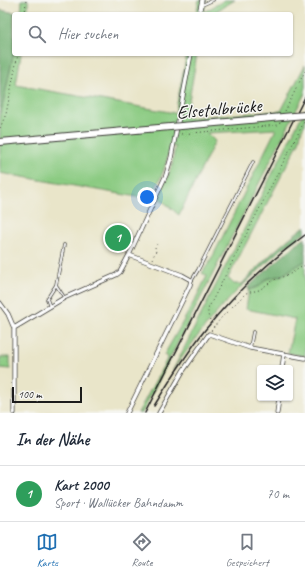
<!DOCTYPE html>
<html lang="de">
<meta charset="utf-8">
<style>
body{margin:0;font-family:Caveat,sans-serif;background:#f6f6f7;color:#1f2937}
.controls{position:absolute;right:12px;bottom:12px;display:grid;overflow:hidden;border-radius:4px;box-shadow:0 1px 3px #0004}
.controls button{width:36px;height:36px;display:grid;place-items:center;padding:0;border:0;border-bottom:1px solid #e0e1e3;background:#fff;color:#1f2937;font:20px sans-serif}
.scale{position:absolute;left:12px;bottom:10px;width:70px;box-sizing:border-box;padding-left:4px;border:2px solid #1c1c1c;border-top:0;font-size:11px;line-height:14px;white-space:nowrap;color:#1c1c1c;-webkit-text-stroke:3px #f6f6f2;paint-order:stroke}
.you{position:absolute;left:147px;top:197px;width:14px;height:14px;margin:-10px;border:3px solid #fff;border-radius:50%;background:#1a73e8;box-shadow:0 0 0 6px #1a73e833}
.badge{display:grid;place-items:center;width:26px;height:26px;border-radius:50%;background:#1f6fb2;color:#fff;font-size:13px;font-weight:700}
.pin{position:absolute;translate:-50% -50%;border:2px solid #fff;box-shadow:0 1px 4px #0006}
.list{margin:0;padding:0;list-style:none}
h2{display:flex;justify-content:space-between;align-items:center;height:52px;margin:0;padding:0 16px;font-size:17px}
h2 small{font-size:13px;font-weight:400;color:#747a83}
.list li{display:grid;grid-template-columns:26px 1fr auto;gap:12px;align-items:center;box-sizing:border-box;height:56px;padding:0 16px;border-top:1px solid #e0e1e3}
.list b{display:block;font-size:15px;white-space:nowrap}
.list p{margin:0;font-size:13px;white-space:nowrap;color:#747a83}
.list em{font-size:13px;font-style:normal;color:#747a83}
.icon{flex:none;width:22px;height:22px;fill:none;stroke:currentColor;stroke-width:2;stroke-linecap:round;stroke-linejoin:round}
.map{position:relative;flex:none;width:305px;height:413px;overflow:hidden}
.search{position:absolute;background:#fff;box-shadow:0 1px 3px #0004;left:12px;right:12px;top:12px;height:44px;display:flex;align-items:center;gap:10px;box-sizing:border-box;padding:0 14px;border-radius:4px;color:#747a83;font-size:15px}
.sheet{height:108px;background:#fff}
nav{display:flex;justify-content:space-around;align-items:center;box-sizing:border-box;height:56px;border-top:1px solid #e0e1e3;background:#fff;font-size:11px;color:#747a83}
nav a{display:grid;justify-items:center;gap:2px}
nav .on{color:#1f6fb2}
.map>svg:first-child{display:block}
.green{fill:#8bcb82;stroke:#54744f}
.forest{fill:#70af70;stroke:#466646}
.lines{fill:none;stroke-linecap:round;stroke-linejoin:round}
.service-casing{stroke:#3b3a36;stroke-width:3.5}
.minor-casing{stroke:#3b3a36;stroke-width:5}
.primary-casing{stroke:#3b3a36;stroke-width:8}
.path{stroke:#3b3a36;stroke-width:1;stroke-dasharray:1 3;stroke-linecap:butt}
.service{stroke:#fff;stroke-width:2}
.minor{stroke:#fff;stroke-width:3.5}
.primary{stroke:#fff;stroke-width:6}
.rail{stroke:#1c1c1c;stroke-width:1.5}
.primary-bridge-casing{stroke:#3b3a36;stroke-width:8;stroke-linecap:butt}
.primary-bridge{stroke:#fff;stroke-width:6}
.labels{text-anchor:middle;stroke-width:3;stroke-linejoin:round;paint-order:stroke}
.street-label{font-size:19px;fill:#1c1c1c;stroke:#f6f6f2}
</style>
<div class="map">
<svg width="305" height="413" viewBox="0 0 305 413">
<rect width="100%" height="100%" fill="#f6f6f2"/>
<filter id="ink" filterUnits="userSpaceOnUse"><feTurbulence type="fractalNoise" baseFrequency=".025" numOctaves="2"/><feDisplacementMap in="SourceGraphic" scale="8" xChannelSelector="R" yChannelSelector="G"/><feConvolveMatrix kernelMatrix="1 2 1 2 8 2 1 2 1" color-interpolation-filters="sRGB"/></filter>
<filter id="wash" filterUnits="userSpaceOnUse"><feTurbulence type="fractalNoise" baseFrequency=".012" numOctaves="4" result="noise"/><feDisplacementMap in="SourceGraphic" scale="16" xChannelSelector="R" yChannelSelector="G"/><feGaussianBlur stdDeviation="0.9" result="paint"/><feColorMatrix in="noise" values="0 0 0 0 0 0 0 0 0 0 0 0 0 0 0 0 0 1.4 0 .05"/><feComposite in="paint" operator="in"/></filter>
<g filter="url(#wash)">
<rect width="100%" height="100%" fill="#e9e5c9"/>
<path class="green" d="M 22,0 L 28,0 L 28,14 L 21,14 Z
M 199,0 L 206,0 L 204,12 L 225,0 L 235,0 L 211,14 L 196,14 Z
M 14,51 L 14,54 L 21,54 L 16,85 L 175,113 L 187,54 L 197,54 L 186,118 L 281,111 L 305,65 L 305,93 L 142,413 L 138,413 L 168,357 L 164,355 C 179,329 194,303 207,276 L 202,273 L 211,260 L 276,129 L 207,133 L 215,141 L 179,215 L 158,197 L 172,166 L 175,146 L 170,147 C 166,166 160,183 149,199 L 0,173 L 0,113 L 2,108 Z
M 305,109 L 305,124 L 302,129 L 299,142 L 228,278 L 234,284 L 242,284 L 242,286 C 216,311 194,340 173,370 Z
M 305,261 L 305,356 L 288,353 L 295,319 L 246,309 L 249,290 L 260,286 L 266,279 L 282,275 Z
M 0,357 L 10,357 L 10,369 L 0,368 Z"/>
<path class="forest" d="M 0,10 L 21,14 L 14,14 L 14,51 L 2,108 L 0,113 Z
M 305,226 L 305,233 L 282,249 L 242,286 L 242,284 C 261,263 282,243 305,226 Z
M 305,238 L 305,261 L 282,275 L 266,279 L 260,286 L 249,290 L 248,287 L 286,253 Z"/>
</g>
<g filter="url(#ink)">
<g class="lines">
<g class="service-casing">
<path id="service" d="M 202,5 L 213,0
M 64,245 L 56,285 L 64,297
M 192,280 L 198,270 L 253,162
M 50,307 L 47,299 L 56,285
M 250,348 L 253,332"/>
</g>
<g class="minor-casing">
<path id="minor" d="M 199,14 L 202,0
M 0,303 L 8,314 L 14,328 L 14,413
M 14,328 L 64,298 L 116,275 L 120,272 L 129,255 L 166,175 L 171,158 L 191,54
M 282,368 L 284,354
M 127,413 L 190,285 L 191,280 L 182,275 L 129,255
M 159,413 L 183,371 L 209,334 L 250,348 L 305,358
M 277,413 L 279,398"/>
</g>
<g class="primary-casing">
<path id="primary" d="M 0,142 L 136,130"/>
</g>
<path class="path" d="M 25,14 L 26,0
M 285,111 L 305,71
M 0,128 L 6,114 L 18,54
M 181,134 L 278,125 L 280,122
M 152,259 L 156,251 L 155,247 L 157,244
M 214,327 C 210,320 206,315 209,307 L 305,120
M 211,331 L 221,318 L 246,293 L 259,290 L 274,280 L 290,274 L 305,265"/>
<use href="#service" class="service"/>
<use href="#minor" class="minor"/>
<use href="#primary" class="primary"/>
<path class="rail" d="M 154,406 C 170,380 186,354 205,330 C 234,294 268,262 305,235
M 145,413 L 305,97"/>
<g class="primary-bridge-casing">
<path id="primary-bridge" d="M 136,130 L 305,115"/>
</g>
<use href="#primary-bridge" class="primary-bridge"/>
</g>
</g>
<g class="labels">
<g class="street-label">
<text transform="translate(219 108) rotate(-5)" y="7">Elsetalbrücke</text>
</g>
</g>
</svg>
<div class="controls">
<button><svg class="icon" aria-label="layers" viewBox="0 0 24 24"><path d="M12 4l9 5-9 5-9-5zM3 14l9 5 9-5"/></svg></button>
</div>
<div class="scale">100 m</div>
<div class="you"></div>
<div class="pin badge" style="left:118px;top:238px;background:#2e9e5b">1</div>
<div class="search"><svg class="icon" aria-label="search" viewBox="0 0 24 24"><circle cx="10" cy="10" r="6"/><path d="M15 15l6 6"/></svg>Hier suchen</div>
</div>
<section class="sheet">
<h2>In der Nähe<small></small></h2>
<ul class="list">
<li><span class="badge" style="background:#2e9e5b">1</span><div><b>Kart 2000</b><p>Sport · Wallücker Bahndamm</p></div><em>70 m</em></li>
</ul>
</section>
<nav>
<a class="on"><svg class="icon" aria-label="map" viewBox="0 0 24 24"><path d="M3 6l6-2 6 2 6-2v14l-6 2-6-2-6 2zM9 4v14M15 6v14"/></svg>Karte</a>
<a><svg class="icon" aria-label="directions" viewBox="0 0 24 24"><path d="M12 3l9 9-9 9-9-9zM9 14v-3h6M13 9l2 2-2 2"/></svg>Route</a>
<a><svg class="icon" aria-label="saved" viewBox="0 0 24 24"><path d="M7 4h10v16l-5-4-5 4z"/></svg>Gespeichert</a>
</nav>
